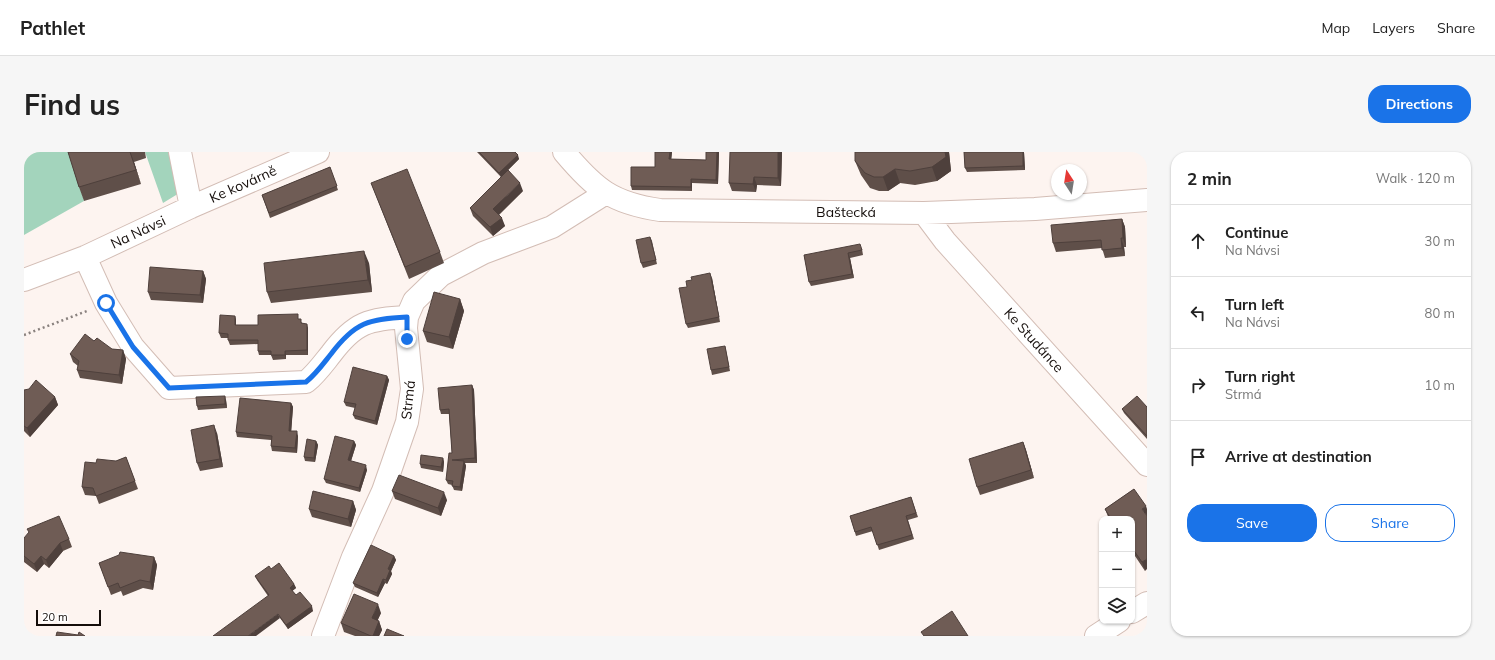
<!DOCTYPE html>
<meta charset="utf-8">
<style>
body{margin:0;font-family:Mulish,sans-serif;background:#f6f6f6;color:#222}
.controls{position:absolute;right:12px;bottom:12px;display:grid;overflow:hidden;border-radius:8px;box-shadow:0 1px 3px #0004}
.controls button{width:36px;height:36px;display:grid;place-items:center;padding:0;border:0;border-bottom:1px solid #e0e0e0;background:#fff;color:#222;font:20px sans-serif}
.compass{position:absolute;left:1027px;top:12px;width:36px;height:36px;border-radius:50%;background:#fff;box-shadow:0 1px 3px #0004;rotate:348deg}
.scale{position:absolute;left:12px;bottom:10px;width:65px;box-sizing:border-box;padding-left:4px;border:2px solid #140d0a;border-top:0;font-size:11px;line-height:14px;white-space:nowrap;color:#140d0a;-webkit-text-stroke:3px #fff;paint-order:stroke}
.stop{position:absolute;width:12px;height:12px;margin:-9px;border:3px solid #1a73e8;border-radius:50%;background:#fff}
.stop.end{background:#1a73e8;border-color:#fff;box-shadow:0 1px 4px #0008}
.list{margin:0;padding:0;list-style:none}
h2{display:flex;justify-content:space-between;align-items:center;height:52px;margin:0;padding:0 16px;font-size:17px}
h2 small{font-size:13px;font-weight:400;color:#767676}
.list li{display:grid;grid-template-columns:26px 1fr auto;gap:12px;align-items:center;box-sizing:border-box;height:72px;padding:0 16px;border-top:1px solid #e0e0e0}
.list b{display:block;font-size:15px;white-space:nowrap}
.list p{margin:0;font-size:13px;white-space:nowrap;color:#767676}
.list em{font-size:13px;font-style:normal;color:#767676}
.actions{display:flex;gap:8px;padding:12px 16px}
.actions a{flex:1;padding:9px 0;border:1px solid #1a73e8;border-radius:16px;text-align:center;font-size:14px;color:#1a73e8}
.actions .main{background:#1a73e8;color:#fff}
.icon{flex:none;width:22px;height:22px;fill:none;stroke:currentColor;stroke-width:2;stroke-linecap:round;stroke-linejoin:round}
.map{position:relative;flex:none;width:1123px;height:484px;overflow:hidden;border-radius:16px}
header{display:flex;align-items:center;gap:24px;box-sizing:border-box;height:56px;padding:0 20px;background:#fff;border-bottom:1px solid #e0e0e0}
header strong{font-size:19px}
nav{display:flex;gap:22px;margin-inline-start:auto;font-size:14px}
.intro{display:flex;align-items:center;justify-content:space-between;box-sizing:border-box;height:96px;padding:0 24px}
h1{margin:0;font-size:28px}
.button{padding:10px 18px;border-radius:16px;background:#1a73e8;color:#fff;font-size:14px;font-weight:700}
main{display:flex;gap:24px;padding:0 24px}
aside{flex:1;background:#fff;border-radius:16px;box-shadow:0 1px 3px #0004}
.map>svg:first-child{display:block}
.green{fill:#a3d4bc}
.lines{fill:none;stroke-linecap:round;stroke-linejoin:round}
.minor-casing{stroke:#d3bdb5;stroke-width:24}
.path{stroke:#89817e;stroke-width:2.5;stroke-dasharray:2 3;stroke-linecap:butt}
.minor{stroke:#fff;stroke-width:22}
.wall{fill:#5f4f49}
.shaded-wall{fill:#4e403c}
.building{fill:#6f5c55;stroke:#4e403c}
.route{stroke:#1a73e8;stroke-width:5}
.labels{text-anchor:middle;stroke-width:3;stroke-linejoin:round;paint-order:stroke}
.street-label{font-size:14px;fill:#140d0a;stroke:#fff}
</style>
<header>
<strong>Pathlet</strong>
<nav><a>Map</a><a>Layers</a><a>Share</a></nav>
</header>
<div class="intro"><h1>Find us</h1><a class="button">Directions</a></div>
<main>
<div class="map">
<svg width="1123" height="484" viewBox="0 0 1123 484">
<rect width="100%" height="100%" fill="#fdf4f0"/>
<path class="green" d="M 0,0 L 74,0 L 48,8 L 60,49 L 0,83 Z
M 121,0 L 150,0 L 157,40 L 139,51 Z"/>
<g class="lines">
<g class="minor-casing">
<path id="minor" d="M 156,0 L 167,55
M 540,0 C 571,37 588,51 636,58 L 900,61 L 1011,57 L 1123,48
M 900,61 L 921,89 L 1123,313
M 61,105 L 82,151 L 109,195 L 145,236 L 282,230 C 292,222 299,212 307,202 C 331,170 345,167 383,165
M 0,128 L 61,105 L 167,55 L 294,0
M 1108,460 L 1123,451
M 299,484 L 329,405 L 359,339 L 383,270 L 388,237 L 382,176 L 383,165 L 390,149 L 417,123 L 459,101 L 528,75 L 582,41
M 1072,484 L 1095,469"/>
</g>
<path class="path" d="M 0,183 L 63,159"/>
<use href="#minor" class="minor"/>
</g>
<path class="wall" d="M 44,0 L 121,0 L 122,6 L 110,10 L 117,32 L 60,49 L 55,35 Z
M 453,0 L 491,0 L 495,7 L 477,25 Z
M 631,0 L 648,0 L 647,7 L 682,8 L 682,0 L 695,0 L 694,32 L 668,31 L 668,39 L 608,38 L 607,34 L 631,15 Z
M 758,0 L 757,34 L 733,33 L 732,40 L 708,39 L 705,31 Z
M 925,0 L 927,19 L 913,29 L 891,33 L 876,31 L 864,39 L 855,39 L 846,36 L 837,23 L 831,9 Z
M 940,0 L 1000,0 L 1001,18 L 943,20 L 941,16 Z
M 306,15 L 314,38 L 246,66 L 238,43 Z
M 347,31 L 416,100 L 420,111 L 385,127 Z
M 499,39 L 475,63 L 481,74 L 469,84 L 449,64 L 446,56 Z
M 1098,67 L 1101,75 L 1102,95 L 1100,95 L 1101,104 L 1081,106 L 1078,96 L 1032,100 L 1029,91 Z
M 626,85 L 633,112 L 619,116 L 617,111 Z
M 838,97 L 839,103 L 826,106 L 830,126 L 787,134 L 785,130 L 780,103 Z
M 345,111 L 348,140 L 247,151 L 243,140 Z
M 179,119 L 182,127 L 179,151 L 127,148 L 124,140 Z
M 688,126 L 696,170 L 664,176 L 662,172 L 663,135 Z
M 436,147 L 440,159 L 429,197 L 403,190 L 399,179 Z
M 211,164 L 212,168 L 212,173 L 234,173 L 275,167 L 278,171 L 284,176 L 284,203 L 262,203 L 262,207 L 249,208 L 247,203 L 235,203 L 234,199 L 234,192 L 206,193 L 204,188 L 204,186 L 197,186 L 195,181 Z
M 70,189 L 88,197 L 99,198 L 102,207 L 98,232 L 56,226 L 53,218 L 54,214 L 49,210 L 46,202 Z
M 701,194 L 702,198 L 706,219 L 688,223 L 687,218 Z
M 363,224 L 365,228 L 353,273 L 331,267 L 329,263 L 331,256 L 322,254 L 320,250 Z
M 448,233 L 450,238 L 453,311 L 441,311 L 442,314 L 438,339 L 430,338 L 428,333 L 424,332 L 422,328 L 428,301 L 425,262 L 417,262 L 416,258 Z
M 0,238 L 31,245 L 34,253 L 6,285 L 0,279 Z
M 202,248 L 203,256 L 174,258 L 173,254 Z
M 267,251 L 269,255 L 267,279 L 274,284 L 273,301 L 248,299 L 247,294 L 247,288 L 213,285 L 212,280 Z
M 1123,255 L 1123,287 L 1100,261 L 1098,257 Z
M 193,281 L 199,315 L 176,319 L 173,311 Z
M 292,289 L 294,293 L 291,310 L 281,309 L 280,305 Z
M 330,289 L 332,293 L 327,309 L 343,318 L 336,340 L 302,331 L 300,327 Z
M 999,290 L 1002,298 L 1010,326 L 956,343 L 953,335 Z
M 102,305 L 114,337 L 75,352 L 72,344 L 61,343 L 58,335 L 72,311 L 92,309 Z
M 419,306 L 420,310 L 419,320 L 397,316 L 396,312 Z
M 1110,337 L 1121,419 L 1109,401 L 1108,399 L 1108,367 L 1085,367 L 1081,357 Z
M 368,339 L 423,348 L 417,364 L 371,347 Z
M 887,345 L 894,365 L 884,368 L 890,387 L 855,398 L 849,379 L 832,384 L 826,364 Z
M 329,349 L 332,358 L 327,375 L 288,365 L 285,357 Z
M 0,386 L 45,387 L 48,395 L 39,399 L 25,416 L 20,412 L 13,420 L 0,410 Z
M 370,404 L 372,408 L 367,419 L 368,422 L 363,432 L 361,431 L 354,445 L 331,435 L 329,431 Z
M 130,405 L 133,413 L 129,438 L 119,436 L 99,444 L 97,439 L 87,443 L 75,411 Z
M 247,417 L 270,432 L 272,436 L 268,439 L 272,443 L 289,459 L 264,477 L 256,466 L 244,444 L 233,428 L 231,424 Z
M 357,461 L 353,469 L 355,469 L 358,478 L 355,484 L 331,484 L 320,480 L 317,471 Z"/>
<path class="shaded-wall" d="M 106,0 L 110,10 L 117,32 L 112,18 Z
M 646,0 L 648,0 L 647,11 L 645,7 Z
M 693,0 L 695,0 L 694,32 L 692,28 Z
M 754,0 L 758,0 L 757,34 L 754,26 Z
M 921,0 L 925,0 L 927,19 L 913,29 L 908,15 Z
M 999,0 L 1000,0 L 1001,18 L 999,14 Z
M 494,3 L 495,7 L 477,25 L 475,21 Z
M 871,17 L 876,31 L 864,39 L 859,25 Z
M 730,25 L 733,33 L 732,40 L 729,32 Z
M 667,27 L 668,31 L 668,39 L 667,35 Z
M 496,31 L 499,39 L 472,65 L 469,57 Z
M 478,66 L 481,74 L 469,84 L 466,75 Z
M 1098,67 L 1101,75 L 1102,95 L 1099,86 Z
M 626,85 L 628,89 L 633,112 L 632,108 Z
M 1097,86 L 1100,95 L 1101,104 L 1098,96 Z
M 340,99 L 345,111 L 348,140 L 344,128 Z
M 824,101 L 826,106 L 830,126 L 828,122 Z
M 179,119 L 182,127 L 179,151 L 176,143 Z
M 686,121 L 688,126 L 696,170 L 695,165 Z
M 436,147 L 440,159 L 429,197 L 425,185 Z
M 211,164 L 212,168 L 212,177 L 211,173 Z
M 283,172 L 284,176 L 284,203 L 283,198 Z
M 99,198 L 102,207 L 98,232 L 95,223 Z
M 261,199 L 262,203 L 262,207 L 261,203 Z
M 363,224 L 365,228 L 353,273 L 351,269 Z
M 448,233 L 450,238 L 453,311 L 451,306 Z
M 201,244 L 202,248 L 203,256 L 201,252 Z
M 31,245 L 34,253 L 6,285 L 3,276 Z
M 267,251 L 269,255 L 267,283 L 265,279 Z
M 190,273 L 193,281 L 199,315 L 196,307 Z
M 273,279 L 274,284 L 273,301 L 271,296 Z
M 292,289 L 294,293 L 291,310 L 290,306 Z
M 330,289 L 332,293 L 326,312 L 324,308 Z
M 999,290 L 1002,298 L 1010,326 L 1007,318 Z
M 419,306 L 420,310 L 419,320 L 417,315 Z
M 440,309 L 442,314 L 438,339 L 436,335 Z
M 342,313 L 343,318 L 336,340 L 335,336 Z
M 420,340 L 423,348 L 417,364 L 414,356 Z
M 329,349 L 332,358 L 327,375 L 324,367 Z
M 1122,354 L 1123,357 L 1123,364 L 1118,357 Z
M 36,391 L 39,399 L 25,416 L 22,408 Z
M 17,404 L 20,412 L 13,420 L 10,412 Z
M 370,404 L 372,408 L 367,419 L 368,422 L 363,432 L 362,428 L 364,417 Z
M 130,405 L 133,413 L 129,438 L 126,430 Z
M 1123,407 L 1123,417 L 1121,419 L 1118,410 Z
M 359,427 L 361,431 L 354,445 L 353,441 Z
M 270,432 L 272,436 L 267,440 L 266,436 Z
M 354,452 L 357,461 L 351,474 L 348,466 Z
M 288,454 L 289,459 L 264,477 L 262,473 Z
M 254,462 L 256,466 L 232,484 L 224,484 Z
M 355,469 L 358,478 L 355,484 L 349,484 Z"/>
<path class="building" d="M 44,0 L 106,0 L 112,18 L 55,35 Z
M 455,0 L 491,0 L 494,3 L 475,21 Z
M 631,0 L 646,0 L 645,7 L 682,8 L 682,0 L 693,0 L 692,28 L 667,27 L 667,35 L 607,34 L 607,15 L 631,15 Z
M 706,0 L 754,0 L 754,26 L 730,25 L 729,32 L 705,31 Z
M 831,0 L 921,0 L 922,5 L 908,15 L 886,19 L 871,17 L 859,25 L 850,25 L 841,21 L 831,9 Z
M 940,0 L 999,0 L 999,14 L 941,16 Z
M 306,15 L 313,34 L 245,61 L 238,43 Z
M 383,17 L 416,100 L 381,115 L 347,31 Z
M 484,18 L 496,31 L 469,57 L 478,66 L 466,75 L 446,56 Z
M 1098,67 L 1099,86 L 1097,86 L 1098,96 L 1078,98 L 1077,88 L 1029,91 L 1027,73 Z
M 626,85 L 632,108 L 617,111 L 612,88 Z
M 836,92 L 838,98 L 824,101 L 828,122 L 785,130 L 780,103 Z
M 340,99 L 344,128 L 243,140 L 240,111 Z
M 126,115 L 179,119 L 176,143 L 124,140 Z
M 686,121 L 695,165 L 662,172 L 655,136 L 663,135 L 662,129 L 668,128 L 667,125 Z
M 410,140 L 436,147 L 425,185 L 399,179 Z
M 274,162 L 274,167 L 277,167 L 277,171 L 283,172 L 283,198 L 261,199 L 261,203 L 247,203 L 247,199 L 234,199 L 234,188 L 204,188 L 204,182 L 195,181 L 196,163 L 211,164 L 211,173 L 234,173 L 234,163 Z
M 61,182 L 70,189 L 73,186 L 88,197 L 99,198 L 95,223 L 53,218 L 55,209 L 46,202 Z
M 701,194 L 705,215 L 687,218 L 683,197 Z
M 329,215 L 363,224 L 351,269 L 329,263 L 332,252 L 320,250 Z
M 12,228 L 31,245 L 3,276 L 0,274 L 0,238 L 5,237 Z
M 448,233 L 451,306 L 428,308 L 440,309 L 436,335 L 428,334 L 429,329 L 422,328 L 425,301 L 428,301 L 425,257 L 416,258 L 414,236 Z
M 201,244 L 201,252 L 173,254 L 172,245 Z
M 1113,244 L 1123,255 L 1123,284 L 1098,257 Z
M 216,246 L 267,251 L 265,279 L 273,279 L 271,296 L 247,294 L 248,284 L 212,280 Z
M 190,273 L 196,307 L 173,311 L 167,278 Z
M 311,284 L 330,289 L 324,308 L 342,313 L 335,336 L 300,327 Z
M 283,287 L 292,289 L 290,306 L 280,305 Z
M 999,290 L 1007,318 L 953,335 L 945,307 Z
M 397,303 L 419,306 L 417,315 L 396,312 Z
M 102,305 L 111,329 L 72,344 L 69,336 L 58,335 L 61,310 L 72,311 L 73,307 L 92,309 Z
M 375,323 L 420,340 L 414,356 L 368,339 Z
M 1110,337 L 1122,354 L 1118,357 L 1123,364 L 1123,407 L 1118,410 L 1108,396 L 1108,392 L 1110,390 L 1108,388 L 1108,367 L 1087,367 L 1081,357 Z
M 289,339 L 329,349 L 324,367 L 285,357 Z
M 887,345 L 892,361 L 882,364 L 888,383 L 853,393 L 847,375 L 831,380 L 826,364 Z
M 35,364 L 45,387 L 36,391 L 22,408 L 17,404 L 10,412 L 0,404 L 0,386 L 5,380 L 3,377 Z
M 347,393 L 370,404 L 364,417 L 366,418 L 362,428 L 359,427 L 353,441 L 329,431 Z
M 96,400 L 130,405 L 126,430 L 116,428 L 96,436 L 94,431 L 84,435 L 75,411 L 95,403 Z
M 255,411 L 270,432 L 266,436 L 272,443 L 276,440 L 288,454 L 262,473 L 254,462 L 224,484 L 189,484 L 245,443 L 231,424 L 245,414 L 247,417 Z
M 330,442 L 354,452 L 348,466 L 355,469 L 349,484 L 347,484 L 317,471 Z
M 928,459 L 944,484 L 900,484 L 897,480 Z
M 363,477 L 380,484 L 360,484 Z
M 33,480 L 54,483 L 55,480 L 61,484 L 32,484 Z
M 1123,480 L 1123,484 L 1116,484 Z"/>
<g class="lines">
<path class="route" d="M 82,151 L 109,195 L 145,236 L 282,230 C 292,222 299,212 307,202 C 331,170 345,167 383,165 L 383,187"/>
</g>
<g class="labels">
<g class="street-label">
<text transform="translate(219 32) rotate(-24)" y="5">Ke kovárně</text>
<text x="822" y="65">Baštecká</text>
<text transform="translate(114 80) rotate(-25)" y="5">Na Návsi</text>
<text transform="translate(1010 188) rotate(48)" y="5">Ke Studánce</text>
<text transform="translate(384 248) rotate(-84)" y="5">Strmá</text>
</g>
</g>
</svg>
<div class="controls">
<button>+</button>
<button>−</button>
<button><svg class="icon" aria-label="layers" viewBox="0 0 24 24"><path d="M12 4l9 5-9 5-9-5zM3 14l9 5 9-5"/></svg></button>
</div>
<svg class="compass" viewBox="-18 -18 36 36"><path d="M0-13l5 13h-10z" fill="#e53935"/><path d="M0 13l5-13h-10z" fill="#767676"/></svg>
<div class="scale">20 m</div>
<div class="stop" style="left:82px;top:151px"></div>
<div class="stop end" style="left:383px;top:187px"></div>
</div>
<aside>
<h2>2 min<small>Walk · 120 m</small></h2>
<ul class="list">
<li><svg class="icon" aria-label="ahead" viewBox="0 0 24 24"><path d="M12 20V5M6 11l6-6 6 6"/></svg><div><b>Continue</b><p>Na Návsi</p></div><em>30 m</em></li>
<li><svg class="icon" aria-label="left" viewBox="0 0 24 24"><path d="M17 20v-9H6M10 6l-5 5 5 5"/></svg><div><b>Turn left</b><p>Na Návsi</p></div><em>80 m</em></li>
<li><svg class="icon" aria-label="right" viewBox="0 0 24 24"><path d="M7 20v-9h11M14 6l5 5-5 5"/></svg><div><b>Turn right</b><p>Strmá</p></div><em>10 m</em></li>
<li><svg class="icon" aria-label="arrive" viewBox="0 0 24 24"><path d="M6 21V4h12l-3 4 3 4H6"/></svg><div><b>Arrive at destination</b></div></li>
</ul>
<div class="actions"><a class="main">Save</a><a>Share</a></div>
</aside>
</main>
